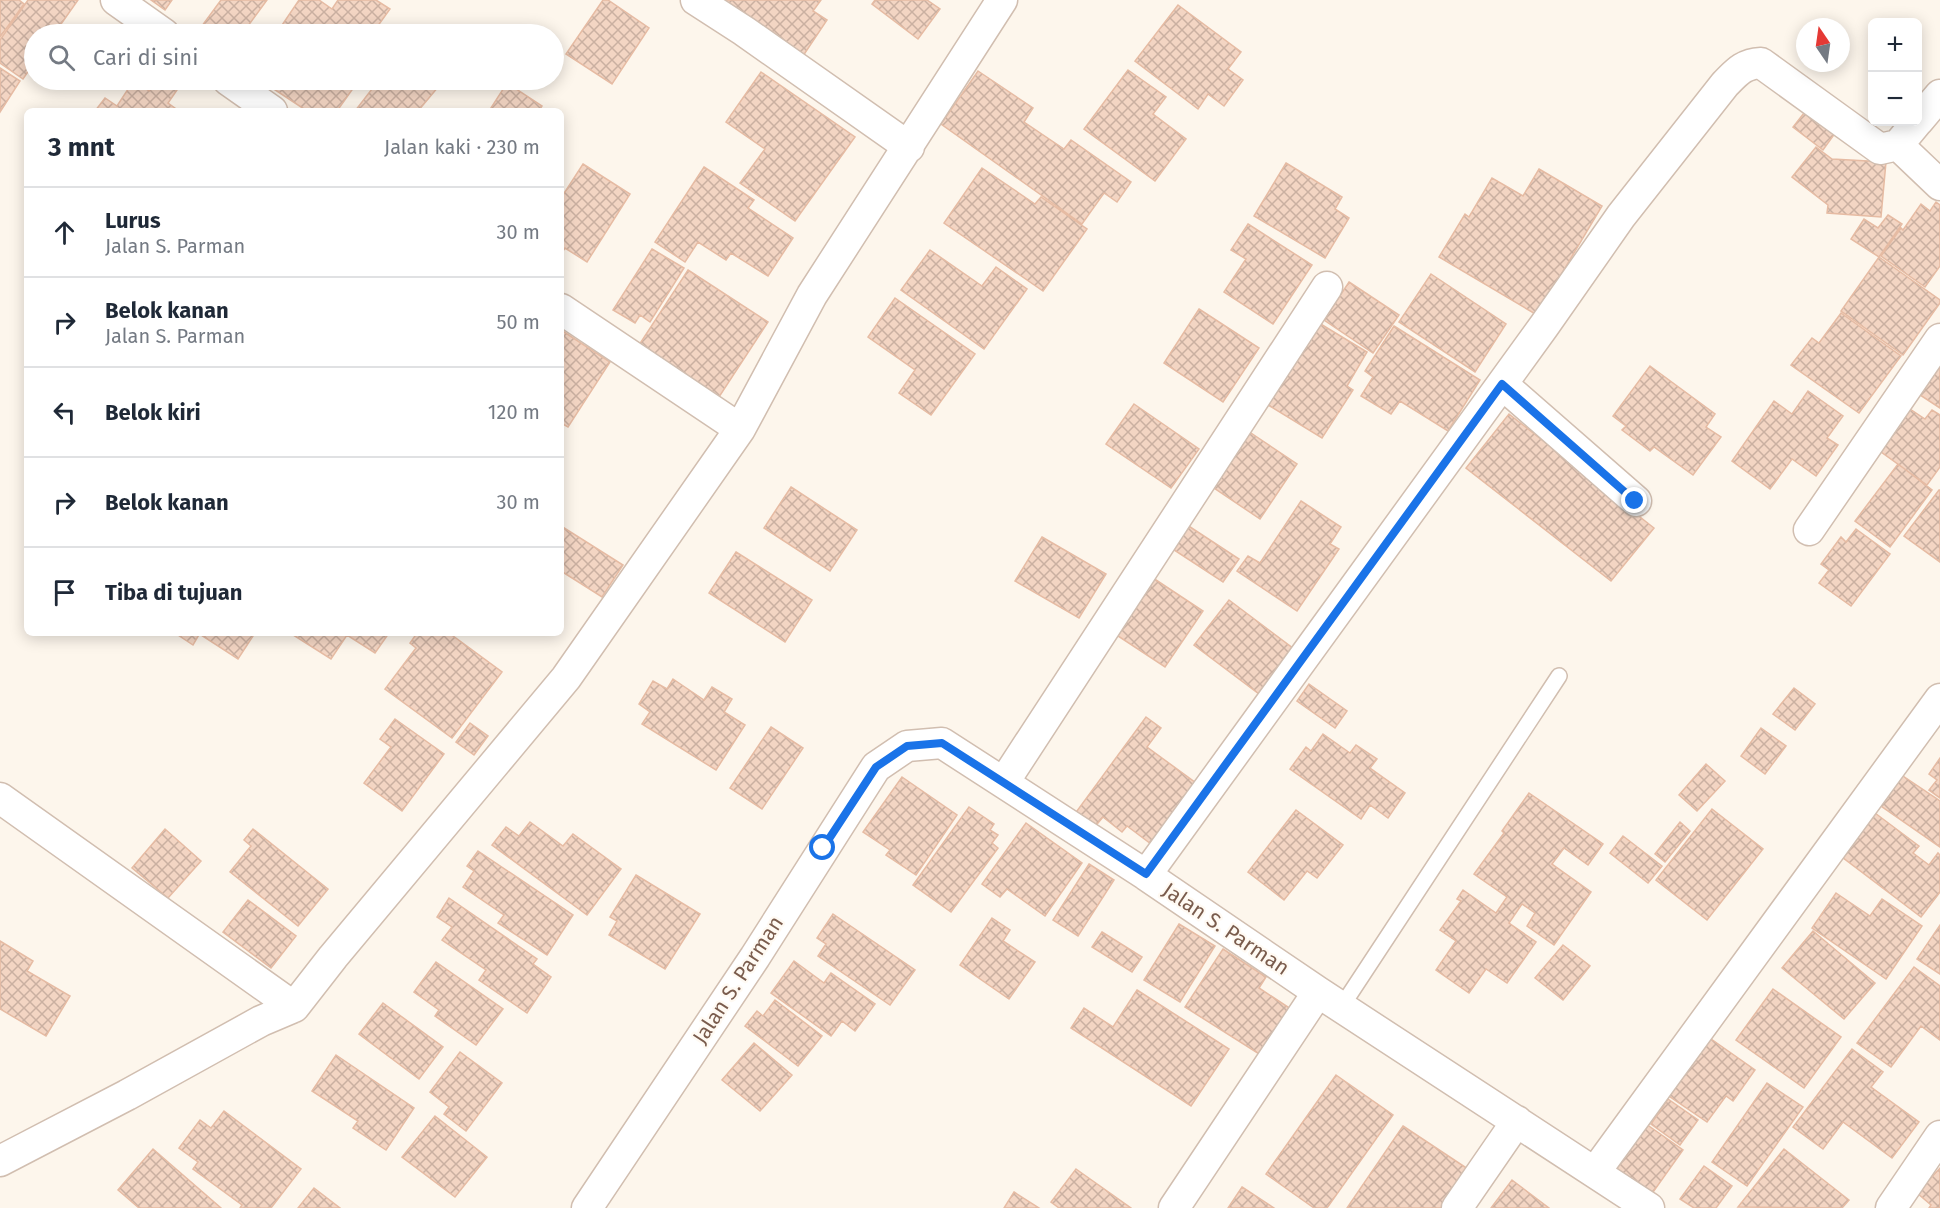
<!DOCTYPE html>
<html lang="id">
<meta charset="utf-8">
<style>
body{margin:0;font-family:"Fira Sans",sans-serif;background:#f2f2f3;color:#1f2937}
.controls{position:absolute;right:18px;top:18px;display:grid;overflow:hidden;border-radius:9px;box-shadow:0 3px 15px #0003}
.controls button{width:54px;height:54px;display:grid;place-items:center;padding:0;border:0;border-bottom:2px solid #e0e1e3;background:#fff;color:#1f2937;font:30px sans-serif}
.compass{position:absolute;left:1796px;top:18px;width:54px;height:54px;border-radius:50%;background:#fff;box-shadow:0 3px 15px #0003;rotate:347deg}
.stop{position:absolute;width:18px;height:18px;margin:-14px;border:4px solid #1a73e8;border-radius:50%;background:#fff}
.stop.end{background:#1a73e8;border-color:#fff;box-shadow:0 2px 6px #0008}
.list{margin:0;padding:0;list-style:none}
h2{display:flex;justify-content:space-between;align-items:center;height:78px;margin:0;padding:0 24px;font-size:26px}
h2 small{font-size:20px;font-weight:400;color:#747a83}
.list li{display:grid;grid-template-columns:39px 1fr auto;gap:18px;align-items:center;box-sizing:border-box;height:90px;padding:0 24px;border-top:2px solid #e0e1e3}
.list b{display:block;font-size:22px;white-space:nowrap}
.list p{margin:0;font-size:20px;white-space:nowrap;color:#747a83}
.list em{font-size:20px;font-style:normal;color:#747a83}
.icon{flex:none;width:33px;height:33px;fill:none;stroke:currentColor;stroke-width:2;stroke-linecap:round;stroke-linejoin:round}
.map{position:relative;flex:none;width:1940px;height:1208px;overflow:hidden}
.search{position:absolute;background:#fff;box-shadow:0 3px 15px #0003;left:24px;top:24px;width:540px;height:66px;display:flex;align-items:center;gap:15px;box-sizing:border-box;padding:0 21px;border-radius:33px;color:#747a83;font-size:22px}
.panel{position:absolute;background:#fff;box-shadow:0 3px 15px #0003;left:24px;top:108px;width:540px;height:528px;border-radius:9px}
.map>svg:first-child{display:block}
.building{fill:url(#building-cross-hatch);stroke:#e6bba3;stroke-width:1.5}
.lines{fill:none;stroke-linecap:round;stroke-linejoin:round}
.lane-casing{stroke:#d1beb0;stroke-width:18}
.street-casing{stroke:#d1beb0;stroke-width:33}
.lane{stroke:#fff;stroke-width:15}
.street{stroke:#fff;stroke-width:30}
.route{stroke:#1a73e8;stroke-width:8}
.labels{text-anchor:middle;stroke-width:4.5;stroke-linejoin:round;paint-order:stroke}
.street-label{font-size:21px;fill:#7a5c4d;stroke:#fffaf3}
</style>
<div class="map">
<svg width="1940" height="1208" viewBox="0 0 1940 1208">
<defs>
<pattern id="building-cross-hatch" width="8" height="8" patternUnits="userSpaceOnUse" patternTransform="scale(1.5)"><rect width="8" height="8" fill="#f3d5c3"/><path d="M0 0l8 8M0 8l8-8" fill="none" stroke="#cab0a1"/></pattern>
</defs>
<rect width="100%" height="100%" fill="#fdf6ec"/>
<path class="building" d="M 0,0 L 19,0 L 24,4 L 0,37 Z
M 28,0 L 78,0 L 54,34 L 34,34 L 34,63 L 23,79 L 0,63 L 0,40 Z
M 151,0 L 172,0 L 165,10 Z
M 221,0 L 267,0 L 242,34 L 196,34 Z
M 299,0 L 319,0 L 332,9 L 338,0 L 376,0 L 390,9 L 372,34 L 276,34 Z
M 603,0 L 608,0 L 649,28 L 612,84 L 566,54 Z
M 712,0 L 821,0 L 813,11 L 827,20 L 801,59 Z
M 875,0 L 927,0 L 940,9 L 918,39 L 872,4 Z
M 1178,5 L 1241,52 L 1228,69 L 1243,80 L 1224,106 L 1208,94 L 1198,109 L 1135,61 Z
M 0,68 L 20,81 L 0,112 Z
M 1128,70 L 1166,97 L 1153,114 L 1186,139 L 1155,181 L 1084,129 Z
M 978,71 L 1033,108 L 1024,122 L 1064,149 L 1071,140 L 1131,182 L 1117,202 L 1104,193 L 1082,224 L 941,124 Z
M 761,72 L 855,137 L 795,221 L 740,183 L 765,149 L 726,122 Z
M 134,80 L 149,91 L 157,80 L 161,80 L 177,90 L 168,103 L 179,111 L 95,111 L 105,98 L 117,106 Z
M 260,80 L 359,80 L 337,111 L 307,111 Z
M 379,80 L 444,80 L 418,111 L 355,111 Z
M 507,83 L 542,106 L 539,111 L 489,111 Z
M 1811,104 L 1841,125 L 1823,150 L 1793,127 Z
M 1816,147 L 1832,159 L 1886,162 L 1881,217 L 1827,213 L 1828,205 L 1792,177 Z
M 1286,163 L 1342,197 L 1335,209 L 1349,218 L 1325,258 L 1254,216 Z
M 583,164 L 630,194 L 587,262 L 565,248 L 561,254 L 561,198 Z
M 704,167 L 754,200 L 748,208 L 793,238 L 768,276 L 731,253 L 726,260 L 698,242 L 685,262 L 655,242 Z
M 982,168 L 1035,204 L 1041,197 L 1087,229 L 1043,291 L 944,223 Z
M 1539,169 L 1602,206 L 1537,315 L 1439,257 L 1465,214 L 1469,217 L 1492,178 L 1523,196 Z
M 1936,202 L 1940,205 L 1940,266 L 1925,287 L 1881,256 L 1901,228 L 1903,230 L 1921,204 L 1930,211 Z
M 1888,215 L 1902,224 L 1879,257 L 1851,239 L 1864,219 L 1878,228 Z
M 1248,224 L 1312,265 L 1273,324 L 1224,292 L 1246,259 L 1231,250 Z
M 652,249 L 684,268 L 650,322 L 640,315 L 635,323 L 613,310 Z
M 930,250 L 982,286 L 996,267 L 1027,289 L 984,349 L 901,290 Z
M 1879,257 L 1940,300 L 1940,303 L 1903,355 L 1841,311 Z
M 688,270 L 768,322 L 719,397 L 639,345 Z
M 1431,274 L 1506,324 L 1475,372 L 1399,322 Z
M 1349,282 L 1399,315 L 1373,353 L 1324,320 Z
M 895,298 L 975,354 L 931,415 L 899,393 L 915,370 L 868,337 Z
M 1199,309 L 1259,348 L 1223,402 L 1164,363 Z
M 1841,313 L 1901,356 L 1859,413 L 1791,365 L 1812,338 L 1819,343 Z
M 1319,323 L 1367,352 L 1347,386 L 1353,390 L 1322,438 L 1268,405 Z
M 1394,326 L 1480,380 L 1448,431 L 1400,401 L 1391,414 L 1361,396 L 1373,377 L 1365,371 Z
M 561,330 L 610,362 L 568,427 L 561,423 Z
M 1940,363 L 1940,408 L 1917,393 Z
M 1650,366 L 1715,414 L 1706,427 L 1721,437 L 1693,475 L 1654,447 L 1650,451 L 1622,430 L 1626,426 L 1613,416 Z
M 1808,391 L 1843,416 L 1827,438 L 1838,445 L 1816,476 L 1792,459 L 1770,489 L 1732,461 L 1774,401 L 1792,414 Z
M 1134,404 L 1199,449 L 1171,488 L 1106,444 Z
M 1907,407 L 1925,419 L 1932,410 L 1940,415 L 1940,467 L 1927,485 L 1877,449 Z
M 1509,414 L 1654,528 L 1611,581 L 1466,468 Z
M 1248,431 L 1297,464 L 1260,519 L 1211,486 Z
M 1898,464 L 1932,490 L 1890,547 L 1855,521 Z
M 791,487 L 857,530 L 830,571 L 764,528 Z
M 1939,490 L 1940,490 L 1940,562 L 1904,536 Z
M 1301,501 L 1341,527 L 1330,544 L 1339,549 L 1297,611 L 1237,571 L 1248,556 L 1260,563 Z
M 1181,521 L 1239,559 L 1223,582 L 1165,544 Z
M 561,526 L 623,565 L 602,597 L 561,571 Z
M 1856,529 L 1890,554 L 1851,606 L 1819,583 L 1829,570 L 1821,564 L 1841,537 L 1846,542 Z
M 1042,537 L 1106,574 L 1079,618 L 1015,581 Z
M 736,552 L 812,600 L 785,642 L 709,593 Z
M 1153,578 L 1203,611 L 1165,667 L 1115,634 Z
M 1229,600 L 1294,649 L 1259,694 L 1194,645 Z
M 175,633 L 200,633 L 193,645 Z
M 202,633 L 255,633 L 238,659 L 201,635 Z
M 290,633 L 389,633 L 375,653 L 347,635 L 331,659 Z
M 417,633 L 449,633 L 502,672 L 452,738 L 385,689 L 416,648 L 410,643 Z
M 673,679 L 704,700 L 712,687 L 732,699 L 724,712 L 745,725 L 716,770 L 642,724 L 650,712 L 639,704 L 653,681 L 667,689 Z
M 1309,684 L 1347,711 L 1335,728 L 1297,701 Z
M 1794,688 L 1815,704 L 1795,730 L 1773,714 Z
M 1146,717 L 1161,728 L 1147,747 L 1196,783 L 1151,844 L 1127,826 L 1122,832 L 1103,817 L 1093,829 L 1074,815 Z
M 395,719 L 444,754 L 402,811 L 364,783 L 391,747 L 380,739 Z
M 470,723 L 488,736 L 474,755 L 456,742 Z
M 771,727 L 803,748 L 762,809 L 730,788 Z
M 1761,728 L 1786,746 L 1765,774 L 1741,756 Z
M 1323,734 L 1350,753 L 1356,745 L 1377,759 L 1370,768 L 1405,793 L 1388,818 L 1370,805 L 1361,819 L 1290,769 L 1306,747 L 1311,751 Z
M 1940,758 L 1940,798 L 1929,790 L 1937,780 L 1929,774 Z
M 1706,764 L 1725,781 L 1697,811 L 1679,795 Z
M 1900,774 L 1940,801 L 1940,847 L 1878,804 Z
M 902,777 L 957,815 L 916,875 L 886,855 L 890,850 L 863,832 Z
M 1529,793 L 1603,844 L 1588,865 L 1564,848 L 1552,864 L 1591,892 L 1554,945 L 1527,926 L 1535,913 L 1522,904 L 1509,923 L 1536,942 L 1507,983 L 1486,969 L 1469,993 L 1436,970 L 1456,941 L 1440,930 L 1461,901 L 1457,899 L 1463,890 L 1496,913 L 1507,897 L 1474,874 L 1504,833 L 1502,831 Z
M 969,807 L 994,824 L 990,830 L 998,835 L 992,843 L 998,848 L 951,912 L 913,885 Z
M 1712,809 L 1763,849 L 1707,920 L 1656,880 Z
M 1296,810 L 1343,845 L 1317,878 L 1307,871 L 1284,900 L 1248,872 Z
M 1871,810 L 1919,846 L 1913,853 L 1929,865 L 1938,853 L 1940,855 L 1940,892 L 1921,917 L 1838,854 Z
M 530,822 L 563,846 L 573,834 L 621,869 L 587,915 L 492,845 L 506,827 L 519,836 Z
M 1680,822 L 1690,831 L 1665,862 L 1655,854 Z
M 1026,823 L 1082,863 L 1045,916 L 1007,889 L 1000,897 L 982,884 Z
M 165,829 L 201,861 L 168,898 L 132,868 Z
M 253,829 L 328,889 L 298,926 L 230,872 L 251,846 L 244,840 Z
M 1623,836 L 1662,866 L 1648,883 L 1610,853 Z
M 478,851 L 573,915 L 547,955 L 498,923 L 504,915 L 463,887 L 474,871 L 467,866 Z
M 1089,864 L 1114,880 L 1078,936 L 1053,920 Z
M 636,875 L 700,914 L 665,969 L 609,935 L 617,921 L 610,917 Z
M 1836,893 L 1870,916 L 1882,899 L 1922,926 L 1886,979 L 1812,928 Z
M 449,898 L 537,959 L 533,964 L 551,977 L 527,1013 L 479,980 L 486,970 L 442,940 L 452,927 L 437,917 Z
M 248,900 L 296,936 L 271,968 L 223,932 Z
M 833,914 L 915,970 L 890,1005 L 818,956 L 826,944 L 817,938 Z
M 992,918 L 1010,930 L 1003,941 L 1035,962 L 1009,999 L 960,965 Z
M 1179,924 L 1215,946 L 1180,1002 L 1144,980 Z
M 1940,925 L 1940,974 L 1917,959 Z
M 1813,931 L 1875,983 L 1844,1019 L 1782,968 Z
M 1102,932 L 1142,957 L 1132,972 L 1092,947 Z
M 0,941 L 33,961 L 27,971 L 70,996 L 46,1036 L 0,1009 Z
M 1563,945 L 1590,966 L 1563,1000 L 1535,978 Z
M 1223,949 L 1266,977 L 1259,988 L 1297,1013 L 1267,1059 L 1185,1007 Z
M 794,961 L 824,983 L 831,973 L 875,1004 L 855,1031 L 842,1021 L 831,1036 L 771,993 Z
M 436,962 L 503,1009 L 476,1045 L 435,1016 L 439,1010 L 414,992 Z
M 1914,967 L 1940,986 L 1940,1040 L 1921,1026 L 1891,1067 L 1857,1043 Z
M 1773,989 L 1841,1037 L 1804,1088 L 1736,1040 Z
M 1137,990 L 1229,1049 L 1191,1106 L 1071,1028 L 1084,1008 L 1113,1027 Z
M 775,1000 L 822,1036 L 798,1066 L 745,1026 L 757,1011 L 763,1016 Z
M 383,1003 L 443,1047 L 419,1079 L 359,1034 Z
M 1704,1034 L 1755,1070 L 1733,1101 L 1726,1096 L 1707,1122 L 1663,1092 Z
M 754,1043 L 792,1075 L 760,1111 L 722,1080 Z
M 1852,1049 L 1883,1072 L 1871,1087 L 1919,1122 L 1892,1158 L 1843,1122 L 1823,1149 L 1793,1127 Z
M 460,1052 L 502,1083 L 466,1131 L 444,1114 L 449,1107 L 430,1092 Z
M 336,1055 L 414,1108 L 386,1150 L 353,1128 L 358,1121 L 312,1091 Z
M 1336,1075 L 1393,1115 L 1327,1208 L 1314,1208 L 1266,1174 Z
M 1767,1083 L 1803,1107 L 1747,1186 L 1712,1162 Z
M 1668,1099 L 1698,1120 L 1680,1145 L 1651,1124 Z
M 224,1111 L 301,1169 L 271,1208 L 240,1208 L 242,1205 L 193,1169 L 198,1162 L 179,1148 L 200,1120 L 211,1128 Z
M 435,1116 L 487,1157 L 455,1197 L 402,1157 Z
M 1646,1124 L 1683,1150 L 1651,1195 L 1614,1169 Z
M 1403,1126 L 1471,1171 L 1445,1208 L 1347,1208 Z
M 153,1149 L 221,1208 L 139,1208 L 118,1190 Z
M 1784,1149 L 1849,1200 L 1842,1208 L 1738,1207 Z
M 1704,1166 L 1732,1186 L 1716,1208 L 1694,1208 L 1680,1199 Z
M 1940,1168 L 1940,1208 L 1929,1208 L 1931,1205 L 1917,1193 Z
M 1076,1169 L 1131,1208 L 1059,1208 L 1051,1202 Z
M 1512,1180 L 1549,1208 L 1491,1208 Z
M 1242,1187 L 1274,1208 L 1228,1208 Z
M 314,1188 L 340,1208 L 298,1208 Z
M 1014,1192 L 1039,1208 L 1004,1208 Z"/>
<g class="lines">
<g class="lane-casing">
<path id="lane" d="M 1342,1006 L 1559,676"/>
</g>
<g class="street-casing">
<path id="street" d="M 116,0 L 164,34
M 696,0 L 744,31 L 909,147
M 228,80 L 272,111
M 1918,121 L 1940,95
M 1898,145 L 1940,185
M 561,309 L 740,429
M 1502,384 L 1636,501
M 1809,530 L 1940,339
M 1004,782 L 1327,287
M 0,798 L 294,1007
M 1146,875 L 1544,326 L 1621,216 L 1725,84 C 1737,72 1743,64 1761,63 L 1880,149 L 1898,145 L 1917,122
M 0,1161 L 127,1095 L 261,1021 L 294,1007 L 333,957 L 566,678 L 740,429 L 812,295 L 1002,0
M 1595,1172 L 1940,699
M 587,1208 L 755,957 L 876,767 L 907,746 L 942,743 L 1146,875 L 1318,992 L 1649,1208
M 1174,1208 L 1318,992
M 1457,1208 L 1517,1121
M 1891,1208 L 1940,1136"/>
</g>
<use href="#lane" class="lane"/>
<use href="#street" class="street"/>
</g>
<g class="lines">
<path class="route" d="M 823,848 L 876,767 L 907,746 L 942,743 L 1146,874 L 1502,384 L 1635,501"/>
</g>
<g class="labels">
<g class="street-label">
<text transform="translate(1226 929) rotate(34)" y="7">Jalan S. Parman</text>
<text transform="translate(738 980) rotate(-57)" y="7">Jalan S. Parman</text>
</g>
</g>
</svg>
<div class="controls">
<button>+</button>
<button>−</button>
</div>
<svg class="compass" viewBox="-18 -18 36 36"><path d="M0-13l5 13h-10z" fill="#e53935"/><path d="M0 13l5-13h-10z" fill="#747a83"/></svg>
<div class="stop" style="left:823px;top:848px"></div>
<div class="stop end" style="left:1635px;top:501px"></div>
<div class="search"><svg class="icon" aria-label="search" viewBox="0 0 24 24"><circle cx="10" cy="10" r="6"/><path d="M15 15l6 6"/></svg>Cari di sini</div>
<section class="panel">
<h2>3 mnt<small>Jalan kaki · 230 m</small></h2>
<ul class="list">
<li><svg class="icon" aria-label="ahead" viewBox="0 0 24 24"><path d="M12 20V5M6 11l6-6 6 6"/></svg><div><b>Lurus</b><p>Jalan S. Parman</p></div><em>30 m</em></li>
<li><svg class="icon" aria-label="right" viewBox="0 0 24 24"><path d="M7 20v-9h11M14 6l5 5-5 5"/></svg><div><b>Belok kanan</b><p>Jalan S. Parman</p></div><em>50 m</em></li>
<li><svg class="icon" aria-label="left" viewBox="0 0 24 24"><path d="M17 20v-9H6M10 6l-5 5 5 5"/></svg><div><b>Belok kiri</b></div><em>120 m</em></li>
<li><svg class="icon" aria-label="right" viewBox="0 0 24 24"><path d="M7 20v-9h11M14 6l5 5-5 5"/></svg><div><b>Belok kanan</b></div><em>30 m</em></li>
<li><svg class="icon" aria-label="arrive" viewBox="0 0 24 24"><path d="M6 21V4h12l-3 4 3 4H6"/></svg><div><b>Tiba di tujuan</b></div></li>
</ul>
</section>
</div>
